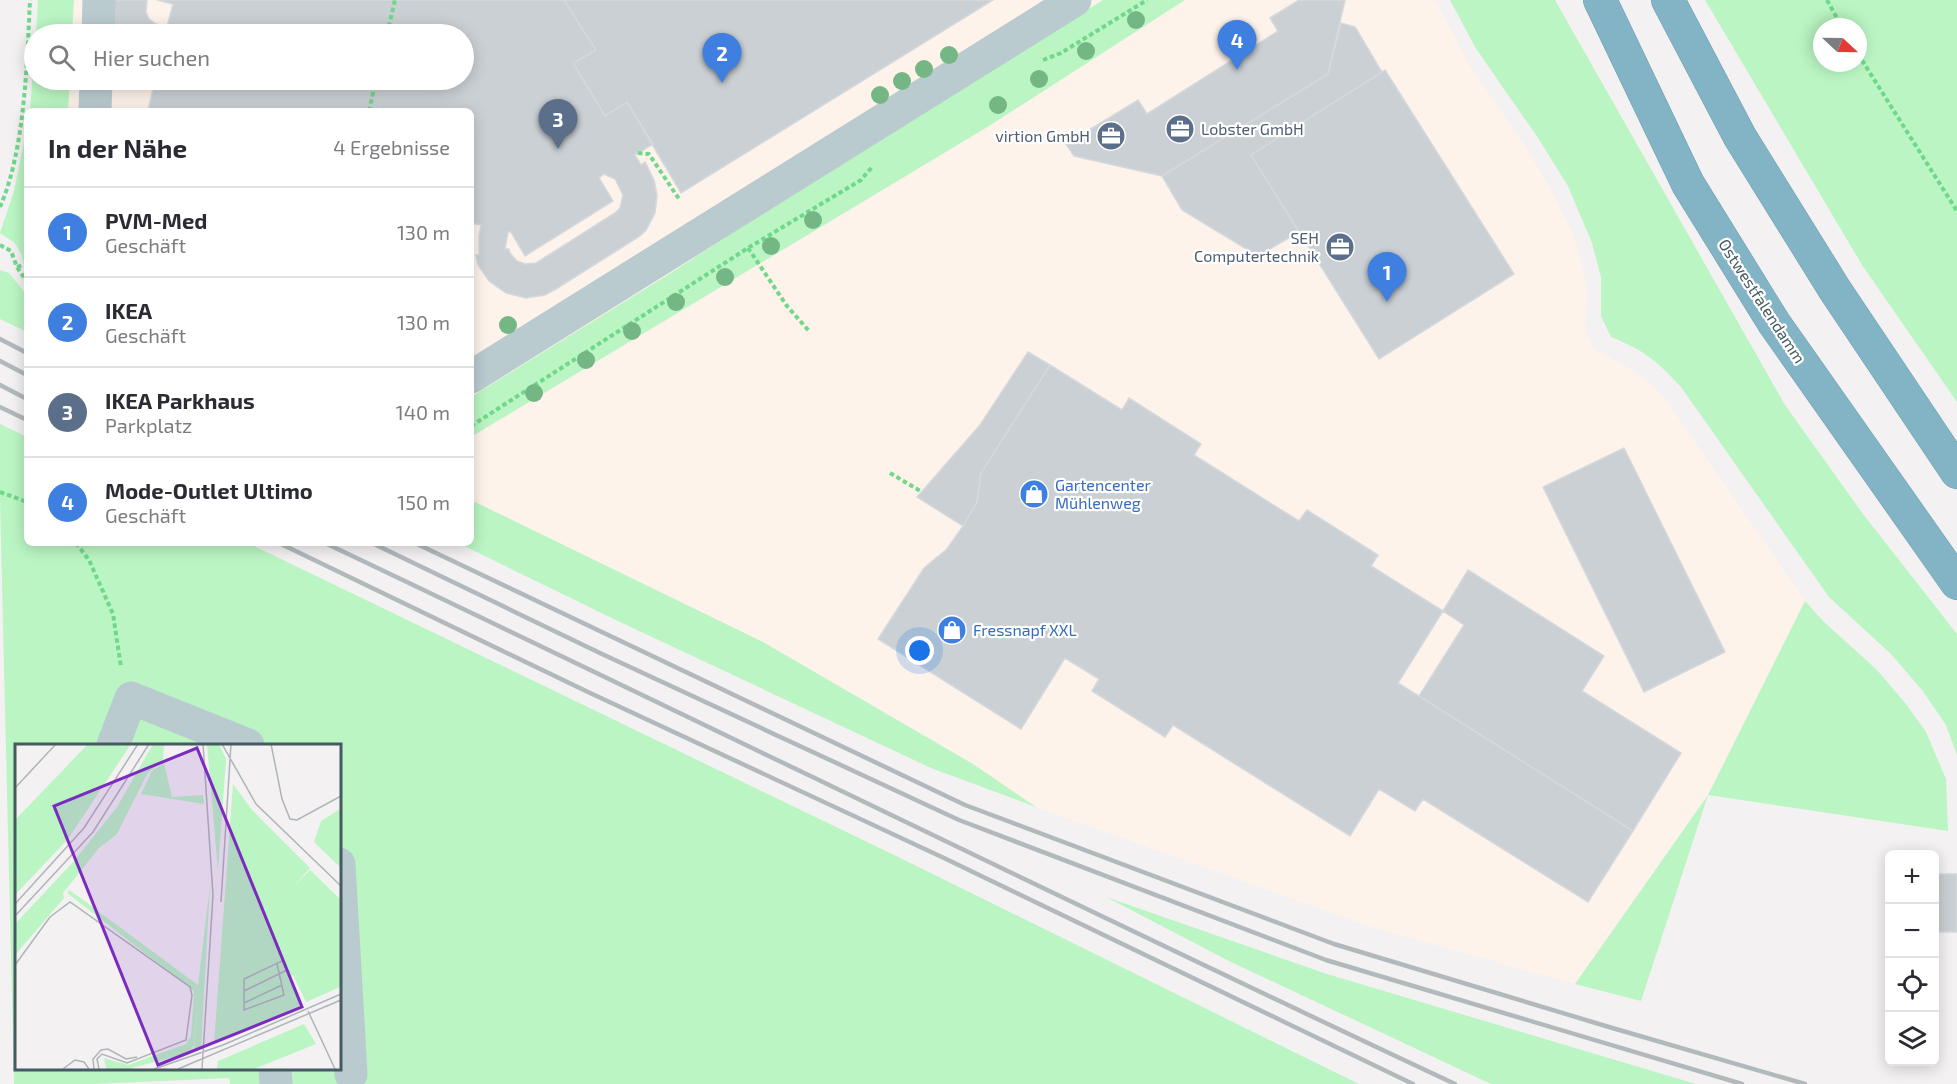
<!DOCTYPE html>
<html lang="de">
<meta charset="utf-8">
<style>
body{margin:0;font-family:"Exo 2",sans-serif;background:#f7f7f7;color:#2b2b33}
.controls{position:absolute;right:18px;bottom:18px;display:grid;overflow:hidden;border-radius:9px;box-shadow:0 3px 15px #0003}
.controls button{width:54px;height:54px;display:grid;place-items:center;padding:0;border:0;border-bottom:2px solid #e1e1e2;background:#fff;color:#2b2b33;font:30px sans-serif}
.compass{position:absolute;left:1813px;top:18px;width:54px;height:54px;border-radius:50%;background:#fff;box-shadow:0 3px 15px #0003;rotate:112deg}
.you{position:absolute;left:920px;top:651px;width:21px;height:21px;margin:-15px;border:4px solid #fff;border-radius:50%;background:#1a73e8;box-shadow:0 0 0 9px #1a73e833}
.badge{display:grid;place-items:center;width:39px;height:39px;border-radius:50%;background:#0b8043;color:#fff;font-size:20px;font-weight:700}
.pin{position:absolute;translate:-50% -50px;filter:drop-shadow(0 2px 3px #0008)}
.pin::after{content:'';position:absolute;top:32px;width:21px;height:18px;background:inherit;clip-path:polygon(0 0,100% 0,50% 100%)}
.list{margin:0;padding:0;list-style:none}
h2{display:flex;justify-content:space-between;align-items:center;height:78px;margin:0;padding:0 24px;font-size:26px}
h2 small{font-size:20px;font-weight:400;color:#7c7c81}
.list li{display:grid;grid-template-columns:39px 1fr auto;gap:18px;align-items:center;box-sizing:border-box;height:90px;padding:0 24px;border-top:2px solid #e1e1e2}
.list b{display:block;font-size:22px;white-space:nowrap}
.list p{margin:0;font-size:20px;white-space:nowrap;color:#7c7c81}
.list em{font-size:20px;font-style:normal;color:#7c7c81}
.icon{flex:none;width:33px;height:33px;fill:none;stroke:currentColor;stroke-width:2;stroke-linecap:round;stroke-linejoin:round}
.map{position:relative;flex:none;width:1957px;height:1084px;overflow:hidden}
.search{position:absolute;background:#fff;box-shadow:0 3px 15px #0003;left:24px;top:24px;width:450px;height:66px;display:flex;align-items:center;gap:15px;box-sizing:border-box;padding:0 21px;border-radius:33px;color:#7c7c81;font-size:22px}
.panel{position:absolute;background:#fff;box-shadow:0 3px 15px #0003;left:24px;top:108px;width:450px;height:438px;border-radius:9px}
.map>svg:first-child{display:block}
.commercial{fill:#fef3ea}
.green{fill:#bbf5c3;fill-rule:evenodd}
.building{fill:#cad0d4;stroke:#d4d9dd;stroke-width:1.5;fill-rule:evenodd}
.lines{fill:none;stroke-linecap:round;stroke-linejoin:round}
.highway-casing{stroke:#6e9fb1;stroke-width:34}
.path{stroke:#6fd88a;stroke-width:4;stroke-dasharray:4.5 3;stroke-linecap:butt}
.minor{stroke:#bacbcf;stroke-width:33}
.highway{stroke:#83b4c5;stroke-width:33}
.rail{stroke:#b2b9bc;stroke-width:4.5}
.tree{fill:#74b785}
.labels{text-anchor:middle;stroke-width:4.5;stroke-linejoin:round;paint-order:stroke}
.service-label{font-size:16px;fill:#4e5e75;stroke:#fff;text-anchor:end}
.street-label{font-size:16px;fill:#465b61;stroke:#fff}
.shop-label{font-size:16px;fill:#366cbe;stroke:#fff;text-anchor:start}
.inset-road{fill:none;stroke:#aeb5b8;stroke-width:1.5}
.view{fill:#7b2cbf;fill-opacity:0.15;stroke:#7b2cbf;stroke-width:3}
.inset-edge{fill:none;stroke:#465b61;stroke-width:3}
</style>
<div class="map">
<svg width="1957" height="1084" viewBox="0 0 1957 1084">
<rect width="100%" height="100%" fill="#f4f1f2"/>
<path class="commercial" d="M 73,0 L 1103,0 L 897,126 L 674,271 L 471,397 L 471,111 L 68,111 L 69,80 L 464,80 L 464,34 L 71,34 Z
M 1185,0 L 1435,0 L 1470,66 L 1526,148 L 1553,194 L 1572,233 L 1583,268 L 1587,294 L 1585,327 L 1589,340 L 1595,350 L 1627,367 L 1646,380 L 1668,403 L 1805,601 L 1708,795 L 1575,984 L 1369,926 L 1036,807 L 973,764 L 763,642 L 471,500 L 471,437 L 989,126 Z"/>
<path class="green" d="M 38,0 L 74,0 L 72,34 L 36,34 Z
M 1103,0 L 1185,0 L 989,126 L 471,437 L 471,397 L 674,271 L 897,126 Z
M 1450,0 L 1555,0 L 1785,405 L 1863,514 L 1957,634 L 1957,755 L 1946,725 L 1922,690 L 1891,654 L 1829,597 L 1681,387 C 1656,360 1645,351 1611,337 L 1601,316 L 1601,277 L 1592,243 L 1568,186 L 1538,138 L 1475,47 Z
M 1705,0 L 1957,0 L 1957,402 L 1862,265 ZM 1822,27 L 1858,27 L 1858,63 L 1822,63 Z
M 34,55 L 34,80 L 70,80 L 68,111 L 30,111 Z
M 27,127 L 27,273 L 21,254 L 15,243 L 0,233 L 14,191 Z
M 0,270 L 9,273 L 27,295 L 27,332 L 0,319 Z
M 0,424 L 27,437 L 27,543 L 248,543 L 892,854 L 1359,1084 L 230,1084 L 229,1078 L 93,1084 L 14,1084 L 0,499 ZM 16,745 L 339,745 L 339,1068 L 16,1068 Z
M 471,500 L 763,642 L 973,764 L 1036,807 L 931,768 L 620,622 L 458,543 L 471,543 Z
M 1805,601 L 1823,621 L 1877,670 L 1906,704 L 1926,732 L 1946,779 L 1948,831 L 1708,795 L 1641,1001 L 1575,984 L 1708,795 Z
M 1106,897 L 1327,974 L 1696,1084 L 1491,1084 L 1229,961 Z"/>
<path class="building" d="M 113,0 L 147,0 L 146,12 L 149,19 L 156,24 L 167,27 L 173,4 L 157,0 L 564,0 L 596,50 L 573,63 L 605,116 L 627,102 L 653,144 L 635,155 L 641,165 L 645,162 L 654,180 L 657,195 L 655,213 L 646,230 L 640,236 L 556,289 L 545,295 L 526,298 L 506,293 L 489,281 L 478,265 L 476,255 L 479,255 L 479,236 L 481,225 L 471,223 L 471,111 L 148,111 L 155,80 L 464,80 L 464,34 L 119,34 L 114,24 ZM 604,174 L 615,179 L 623,195 L 620,208 L 615,213 L 536,263 L 525,264 L 517,261 L 510,253 L 509,249 L 505,249 L 508,232 L 511,232 L 525,256 L 613,201 L 599,178 Z
M 564,0 L 993,0 L 681,193 L 627,102 L 605,116 L 573,63 L 596,50 Z
M 1299,0 L 1345,0 L 1328,74 L 1162,176 L 1074,156 L 1066,144 L 1138,100 L 1147,114 L 1278,31 L 1270,18 Z
M 1341,23 L 1355,27 L 1382,72 L 1251,155 L 1299,232 L 1258,256 L 1182,210 L 1162,176 L 1328,74 Z
M 1385,70 L 1514,274 L 1379,359 L 1251,155 Z
M 1028,352 L 1050,365 L 981,473 L 977,502 L 963,526 L 917,497 L 980,425 Z
M 1050,365 L 1122,410 L 1129,398 L 1201,444 L 1194,455 L 1299,521 L 1307,510 L 1378,555 L 1371,566 L 1443,611 L 1398,683 L 1633,831 L 1588,902 L 1423,799 L 1415,811 L 1379,789 L 1350,836 L 1173,725 L 1165,737 L 1092,691 L 1099,679 L 1065,658 L 1021,729 L 878,639 L 924,568 L 947,549 L 963,526 L 977,502 L 981,473 Z
M 1624,448 L 1725,652 L 1644,692 L 1543,487 Z
M 1468,570 L 1604,656 L 1582,691 L 1681,753 L 1633,831 L 1419,696 L 1464,625 L 1443,611 Z
M 1934,874 L 1957,874 L 1957,932 L 1934,932 Z"/>
<g class="lines">
<g class="highway-casing">
<path id="highway" d="M 1600,0 L 1688,184 L 1774,323 L 1957,583
M 1668,0 L 1740,137 L 1835,290 L 1957,472"/>
</g>
<path class="path" d="M 1827,0 L 1842,27
M 387,34 L 395,0
M 1858,54 L 1957,211
M 1043,60 L 1061,53 L 1147,0
M 369,111 L 376,80
M 638,153 L 649,154 L 679,199
M 0,207 C 25,150 27,62 30,0
M 0,245 L 11,251 L 17,267 L 27,282
M 748,248 L 787,306 L 809,331
M 17,267 L 27,264
M 471,426 L 748,248 L 861,180 L 873,166
M 890,473 L 922,492
M 0,492 L 27,502
M 76,543 L 89,560 L 113,614 L 121,667"/>
<path class="minor" d="M 98,34 L 99,0
M 95,111 L 96,80
M 471,377 L 1075,0
M 113,745 L 131,698 L 248,745
M 339,864 L 351,1074
M 275,1068 L 276,1084"/>
<use href="#highway" class="highway"/>
<path class="rail" d="M 0,339 L 27,353
M 0,361 L 27,375
M 0,385 L 27,399
M 0,407 L 27,420
M 279,543 L 588,692 L 944,858 L 1413,1084
M 325,543 C 702,722 1077,907 1455,1084
M 372,543 L 602,654 L 959,820 L 1326,960 L 1742,1084
M 415,543 L 965,805 L 1334,944 L 1609,1027 L 1805,1084"/>
</g>
<g class="tree">
<circle cx="1136" cy="20" r="9"/>
<circle cx="1086" cy="51" r="9"/>
<circle cx="949" cy="55" r="9"/>
<circle cx="924" cy="69" r="9"/>
<circle cx="1039" cy="79" r="9"/>
<circle cx="902" cy="81" r="9"/>
<circle cx="880" cy="95" r="9"/>
<circle cx="998" cy="105" r="9"/>
<circle cx="813" cy="220" r="9"/>
<circle cx="771" cy="246" r="9"/>
<circle cx="725" cy="277" r="9"/>
<circle cx="676" cy="302" r="9"/>
<circle cx="508" cy="325" r="9"/>
<circle cx="632" cy="331" r="9"/>
<circle cx="586" cy="360" r="9"/>
<circle cx="534" cy="393" r="9"/>
</g>
<defs>
<g id="office-disc" transform="scale(1.5)"><circle r="9.5" fill="#5c6f8a" stroke="#fff"/><path d="M-6-3h4V-5.5h4V-3h4V5H-6ZM-1-4.5V-3h2v-1.5ZM-6 0V1H6V0Z" fill="#fff"/></g>
<g id="shop-disc" transform="scale(1.5)"><circle r="9.5" fill="#3f7fe0" stroke="#fff"/><path d="M-5-2.5h2.3a2.7 3.5 0 0 1 5.4 0H5L5.5 6h-11ZM-1.5-2.5h3a1.5 2.3 0 0 0-3 0Z" fill="#fff"/></g>
</defs>
<g fill-rule="evenodd">
<use href="#office-disc" x="1180" y="129"/>
<use href="#office-disc" x="1111" y="136"/>
<use href="#office-disc" x="1340" y="247"/>
<use href="#shop-disc" x="1034" y="494"/>
<use href="#shop-disc" x="952" y="630"/>
</g>
<g class="labels">
<g class="service-label">
<text x="1201" y="135" text-anchor="start">Lobster GmbH</text>
<text x="1090" y="142">virtion GmbH</text>
<text x="1319" y="244">SEH<tspan x="1319" dy="18">Computertechnik</tspan></text>
</g>
<g class="street-label">
<text transform="translate(1762 301) rotate(57)" y="6">Ostwestfalendamm</text>
</g>
<g class="shop-label">
<text x="1055" y="491">Gartencenter<tspan x="1055" dy="18">Mühlenweg</tspan></text>
<text x="973" y="636">Fressnapf XXL</text>
</g>
</g>
<g transform="translate(15 744)">
<rect width="326" height="326" fill="#f4f1f2"/>
<path d="M 73,0 L 116,0 L 53,95 L 0,151 L 0,76 ZM 138,0 L 149,0 L 148,16 L 132,30 L 102,90 L 84,104 L 48,149 L 49,154 L 0,211 L 0,180 L 59,117 L 102,63 ZM 192,0 L 204,0 L 211,15 L 203,127 ZM 149,19 L 157,53 L 188,51 L 189,60 L 126,50 L 137,27 ZM 218,40 L 237,66 L 295,124 L 277,144 L 295,126 L 325,155 L 325,243 L 291,258 L 278,231 L 274,233 L 286,261 L 199,299 ZM 325,65 L 325,123 L 299,98 L 306,77 ZM 195,141 L 186,305 L 179,307 L 184,242 L 179,301 L 174,309 L 113,325 L 91,325 L 89,314 L 113,321 L 171,300 L 176,292 L 179,247 L 52,149 L 54,146 L 64,153 L 183,241 ZM 289,280 L 301,300 L 239,325 L 202,325 L 203,317 L 208,315 Z" fill="#bbf5c3"/>
<path class="inset-road" d="M 207,0 L 241,60 L 326,142M 256,0 L 267,55 L 275,75 L 282,76 L 326,52M 0,44 L 41,0M 206,158 L 216,0M 0,160 L 69,84 L 123,0M 0,172 L 78,88 L 134,0M 262,220 L 269,251 L 229,266 L 229,235 L 267,217M 0,221 L 35,173 L 55,158 L 175,243 L 177,251 L 171,296 L 112,319 L 87,310 L 82,315 L 84,325M 229,247 L 272,226M 229,259 L 267,241M 293,267 L 320,325M 48,325 L 60,316 L 69,318 L 74,325M 79,325 L 78,315 L 86,306 L 93,305 L 111,315 L 122,313M 139,325 L 208,301 L 326,250M 163,325 L 326,256M 187,325 L 198,151 L 188,0"/>
<path class="view" d="M 182,4 L 287,263 L 143,321 L 39,62 Z"/>
<rect width="326" height="326" class="inset-edge"/>
</g>
</svg>
<div class="controls">
<button>+</button>
<button>−</button>
<button><svg class="icon" aria-label="locate" viewBox="0 0 24 24"><circle cx="12" cy="12" r="6"/><path d="M12 2v4M12 18v4M2 12h4M18 12h4"/></svg></button>
<button><svg class="icon" aria-label="layers" viewBox="0 0 24 24"><path d="M12 4l9 5-9 5-9-5zM3 14l9 5 9-5"/></svg></button>
</div>
<svg class="compass" viewBox="-18 -18 36 36"><path d="M0-13l5 13h-10z" fill="#e53935"/><path d="M0 13l5-13h-10z" fill="#7c7c81"/></svg>
<div class="you"></div>
<div class="pin badge" style="left:1387px;top:302px;background:#3f7fe0">1</div>
<div class="pin badge" style="left:722px;top:83px;background:#3f7fe0">2</div>
<div class="pin badge" style="left:558px;top:149px;background:#5c6f8a">3</div>
<div class="pin badge" style="left:1237px;top:70px;background:#3f7fe0">4</div>
<div class="search"><svg class="icon" aria-label="search" viewBox="0 0 24 24"><circle cx="10" cy="10" r="6"/><path d="M15 15l6 6"/></svg>Hier suchen</div>
<section class="panel">
<h2>In der Nähe<small>4 Ergebnisse</small></h2>
<ul class="list">
<li><span class="badge" style="background:#3f7fe0">1</span><div><b>PVM-Med</b><p>Geschäft</p></div><em>130 m</em></li>
<li><span class="badge" style="background:#3f7fe0">2</span><div><b>IKEA</b><p>Geschäft</p></div><em>130 m</em></li>
<li><span class="badge" style="background:#5c6f8a">3</span><div><b>IKEA Parkhaus</b><p>Parkplatz</p></div><em>140 m</em></li>
<li><span class="badge" style="background:#3f7fe0">4</span><div><b>Mode-Outlet Ultimo</b><p>Geschäft</p></div><em>150 m</em></li>
</ul>
</section>
</div>
